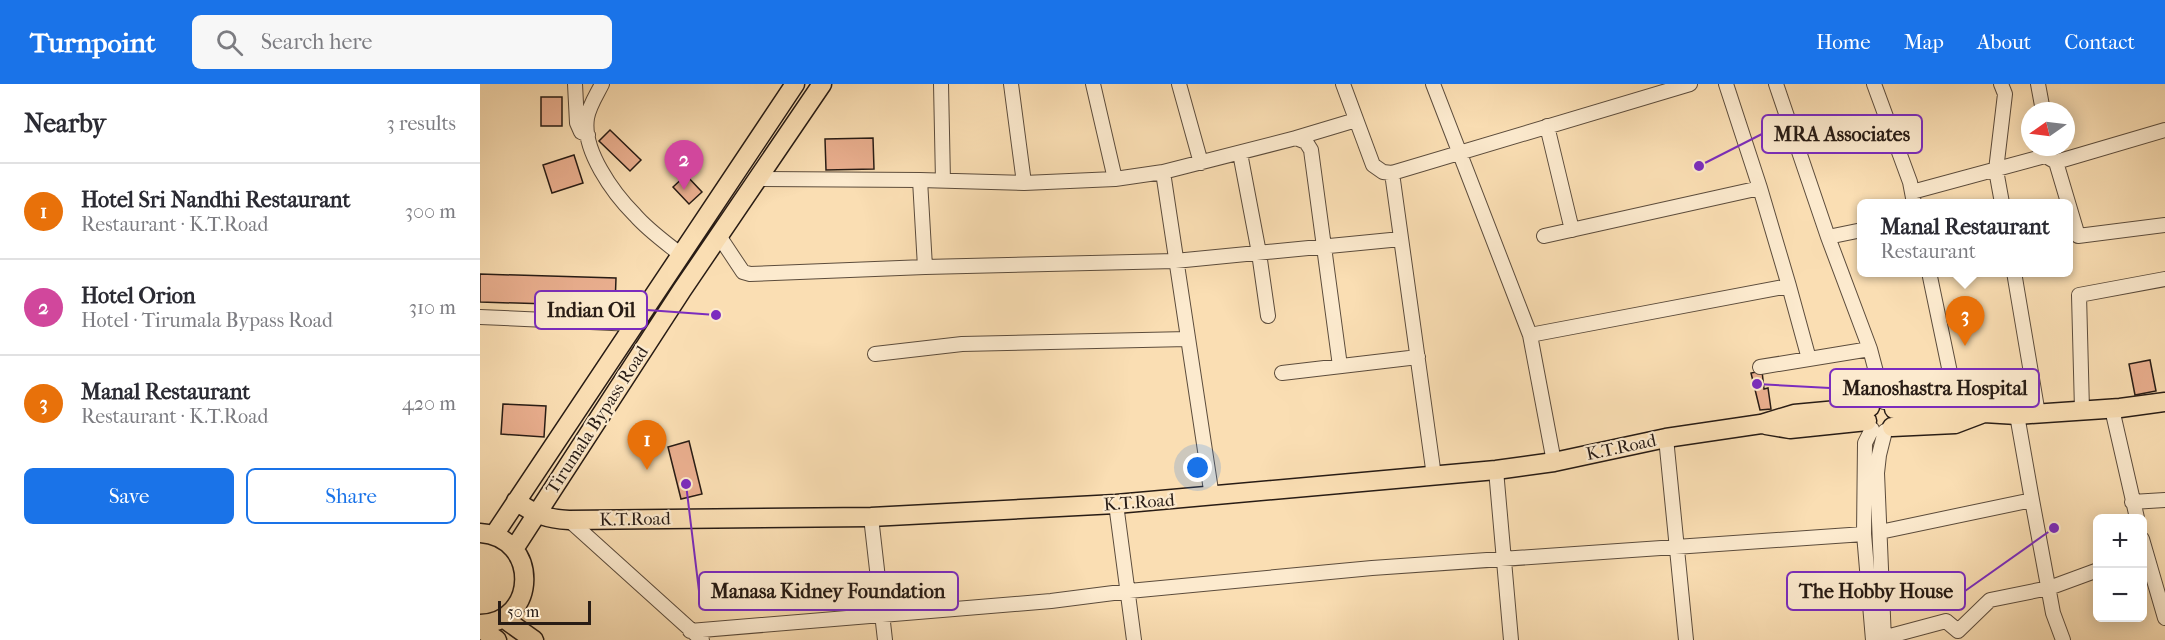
<!DOCTYPE html>
<meta charset="utf-8">
<style>
body{margin:0;font-family:"IM FELL French Canon",serif;background:#f7f7f7;color:#2b2b33}
.controls{position:absolute;right:18px;bottom:18px;display:grid;overflow:hidden;border-radius:9px;box-shadow:0 3px 15px #0003}
.controls button{width:54px;height:54px;display:grid;place-items:center;padding:0;border:0;border-bottom:2px solid #e1e1e2;background:#fff;color:#2b2b33;font:30px sans-serif}
.compass{position:absolute;left:1541px;top:18px;width:54px;height:54px;border-radius:50%;background:#fff;box-shadow:0 3px 15px #0003;rotate:256deg}
.scale{position:absolute;left:18px;bottom:15px;width:93px;box-sizing:border-box;padding-left:6px;border:3px solid #281c15;border-top:0;font-size:16px;line-height:21px;white-space:nowrap;color:#281c15;-webkit-text-stroke:4px #fceace;paint-order:stroke}
.you{position:absolute;left:718px;top:384px;width:21px;height:21px;margin:-15px;border:4px solid #fff;border-radius:50%;background:#1a73e8;box-shadow:0 0 0 9px #1a73e833}
.badge{display:grid;place-items:center;width:39px;height:39px;border-radius:50%;background:#1a73e8;color:#fff;font-size:20px;font-weight:700}
.pin{position:absolute;translate:-50% -50px;filter:drop-shadow(0 2px 3px #0008)}
.pin::after{content:'';position:absolute;top:32px;width:21px;height:18px;background:inherit;clip-path:polygon(0 0,100% 0,50% 100%)}
.popup{position:absolute;left:1377px;top:115px;width:216px;height:78px;box-sizing:border-box;display:grid;place-content:center;border-radius:9px;background:#fff;filter:drop-shadow(0 2px 4px #0005);font-size:20px;white-space:nowrap;color:#7c7c81}
.popup b{font-size:22px;color:#2b2b33}
.popup::after{content:'';position:absolute;left:50%;top:100%;margin-left:-12px;border:12px solid transparent;border-top-color:#fff}
.list{margin:0;padding:0;list-style:none}
h2{display:flex;justify-content:space-between;align-items:center;height:78px;margin:0;padding:0 24px;font-size:26px}
h2 small{font-size:20px;font-weight:400;color:#7c7c81}
.list li{display:grid;grid-template-columns:39px 1fr auto;gap:18px;align-items:center;box-sizing:border-box;height:96px;padding:0 24px;border-top:2px solid #e1e1e2}
.list b{display:block;font-size:22px;white-space:nowrap}
.list p{margin:0;font-size:20px;white-space:nowrap;color:#7c7c81}
.list em{font-size:20px;font-style:normal;color:#7c7c81}
.actions{display:flex;gap:12px;padding:18px 24px}
.actions a{flex:1;padding:14px 0;border:2px solid #1a73e8;border-radius:9px;text-align:center;font-size:21px;color:#1a73e8}
.actions .main{background:#1a73e8;color:#fff}
.icon{flex:none;width:33px;height:33px;fill:none;stroke:currentColor;stroke-width:2;stroke-linecap:round;stroke-linejoin:round}
.map{position:relative;flex:none;width:1685px;height:556px;overflow:hidden}
header{display:flex;align-items:center;gap:36px;box-sizing:border-box;height:84px;padding:0 30px;background:#1a73e8;color:#fff}
header strong{font-size:28px}
nav{display:flex;gap:33px;margin-inline-start:auto;font-size:21px}
.search{width:420px;height:54px;background:#f7f7f7;display:flex;align-items:center;gap:15px;box-sizing:border-box;padding:0 21px;border-radius:9px;color:#7c7c81;font-size:22px}
main{display:flex}
aside{flex:1;background:#fff}
.map>svg:first-child{display:block}
.building{fill:#eaaf8f;stroke:#281c15;stroke-width:1.5}
.lines{fill:none;stroke-linecap:round;stroke-linejoin:round}
.minor-casing{stroke:#5c4c3c;stroke-width:16}
.major-casing{stroke:#281c15;stroke-width:21}
.minor{stroke:#fceace;stroke-width:14}
.major{stroke:#fadeb3;stroke-width:18}
.labels{text-anchor:middle;stroke-width:4.5;stroke-linejoin:round;paint-order:stroke}
.street-label{font-size:18px;fill:#281c15;stroke:#fceace}
.leader{fill:none;stroke:#7b2cbf;stroke-width:2}
.callout-dot{fill:#7b2cbf;stroke:#fceace;stroke-width:2}
.callout{fill:#fceace;stroke:#7b2cbf;stroke-width:2}
.callout-label{font-size:20px;text-anchor:middle;font-weight:bold;fill:#281c15}
</style>
<header>
<strong>Turnpoint</strong>
<div class="search"><svg class="icon" aria-label="search" viewBox="0 0 24 24"><circle cx="10" cy="10" r="6"/><path d="M15 15l6 6"/></svg>Search here</div>
<nav><a>Home</a><a>Map</a><a>About</a><a>Contact</a></nav>
</header>
<main>
<aside>
<h2>Nearby<small>3 results</small></h2>
<ul class="list">
<li><span class="badge" style="background:#e8710a">1</span><div><b>Hotel Sri Nandhi Restaurant</b><p>Restaurant · K.T.Road</p></div><em>300 m</em></li>
<li><span class="badge" style="background:#d1479c">2</span><div><b>Hotel Orion</b><p>Hotel · Tirumala Bypass Road</p></div><em>310 m</em></li>
<li><span class="badge" style="background:#e8710a">3</span><div><b>Manal Restaurant</b><p>Restaurant · K.T.Road</p></div><em>420 m</em></li>
</ul>
<div class="actions"><a class="main">Save</a><a>Share</a></div>
</aside>
<div class="map">
<svg width="1685" height="556" viewBox="0 0 1685 556">
<rect width="100%" height="100%" fill="#fadeb3"/>
<filter id="stains"><feTurbulence type="fractalNoise" baseFrequency=".00333" numOctaves="4"/><feColorMatrix values="0 0 0 0 .2 0 0 0 0 .09 0 0 0 0 .02 0 0 0 .5 -.17"/></filter>
<radialGradient id="worn" r=".72"><stop offset=".6" stop-color="#630" stop-opacity="0"/><stop offset="1" stop-color="#630" stop-opacity=".3"/></radialGradient>
<path class="building" d="M 61,13 L 82,13 L 82,42 L 61,42 Z
M 130,46 L 161,76 L 150,87 L 119,57 Z
M 393,54 L 394,85 L 346,86 L 345,55 Z
M 94,71 L 103,99 L 72,109 L 63,81 Z
M 206,91 L 222,108 L 209,120 L 193,103 Z
M 0,190 L 136,194 L 135,222 L 0,218 Z
M 1670,276 L 1676,307 L 1655,311 L 1649,280 Z
M 1282,287 L 1284,305 L 1288,304 L 1291,325 L 1280,326 L 1271,289 Z
M 23,320 L 66,322 L 64,353 L 21,350 Z
M 209,357 L 222,410 L 201,415 L 188,363 Z"/>
<g class="lines">
<g class="minor-casing">
<path id="minor" d="M 95,0 L 97,39 L 101,48 L 108,51
M 122,0 C 117,10 109,22 107,34 C 102,66 133,109 155,131 C 168,146 185,158 200,170
M 461,0 L 463,97
M 531,0 L 544,99
M 613,0 L 635,95 L 683,88 L 816,54 L 826,58 L 831,66 L 860,282
M 699,0 L 721,79
M 863,0 L 893,81 L 903,88 L 912,89 L 1210,0
M 953,0 L 1050,251 L 1074,378
M 1296,0 L 1348,153 L 1390,265 L 1404,318
M 1394,0 L 1430,98 L 1434,119
M 1521,0 L 1525,10 L 1516,86 L 1522,119
M 1558,0 L 1563,27
M 1067,42 L 1092,146
M 816,54 L 876,36
M 760,69 L 779,169 L 788,232
M 1569,74 L 1576,78 L 1685,46
M 1576,78 L 1598,152 L 1685,141
M 683,88 L 732,413
M 912,89 L 954,392
M 278,95 L 440,96
M 1432,108 L 1565,72
M 239,152 L 263,188 L 270,190 L 445,183 L 695,177 L 921,155
M 1064,152 L 1280,104
M 1348,153 L 1382,146
M 445,183 L 440,96 L 544,99 L 635,95
M 1449,188 L 1477,322
M 1534,188 L 1558,330
M 1309,202 L 1329,275
M 0,233 L 154,240
M 1050,251 L 1309,202 L 1280,104 L 1246,0
M 395,270 L 482,260 L 708,255
M 1280,283 L 1390,265
M 802,289 L 938,273
M 1632,325 L 1657,434
M 1602,326 L 1599,211 L 1685,195
M 1392,345 L 1385,359 L 1384,450 L 1393,556
M 1186,354 L 1206,556
M 1016,386 L 1031,556
M 1552,416 L 1573,529 L 1583,556
M 1652,418 L 1685,416
M 636,420 L 654,556
M 391,433 L 405,556
M 89,436 L 222,556
M 1400,448 L 1552,416 L 1537,331
M 1662,455 L 1685,534
M 210,547 L 571,517 L 649,507 L 892,484 L 1384,450
M 1395,556 L 1466,537 L 1478,547 L 1510,516 L 1569,504 L 1618,486
M 1404,556 L 1397,389 L 1399,371 L 1405,347"/>
</g>
<g class="major-casing">
<path id="major" d="M 1414,325 L 1477,322 L 1504,329 L 1537,331 L 1640,324 L 1685,318
M 1286,341 L 1310,345 L 1387,337
M 1412,343 L 1475,340 L 1504,329
M 36,417 C 54,430 67,435 89,436 L 391,433 L 636,420 L 1016,386 L 1074,378 L 1186,354 L 1281,340 L 1314,330 L 1390,323
M 0,449 C 60,453 58,539 0,540
M 14,451 L 315,0
M 34,465 L 202,206 L 342,0
M 23,534 L 54,556
M 0,544 L 17,556"/>
</g>
<use href="#minor" class="minor"/>
<use href="#major" class="major"/>
</g>
<g class="labels">
<g class="street-label">
<text transform="translate(117 336) rotate(-57)" y="6">Tirumala Bypass Road</text>
<text transform="translate(1141 363) rotate(-12)" y="6">K.T.Road</text>
<text transform="translate(659 418) rotate(-4)" y="6">K.T.Road</text>
<text transform="translate(155 435) rotate(-1)" y="6">K.T.Road</text>
</g>
</g>
<path class="leader" d="M1219 82L1282 50M236 231L167 226M1277 300L1350 304M206 400L219 507M1574 444L1485 507"/>
<g class="callout-dot">
<circle cx="1219" cy="82" r="6"/>
<circle cx="236" cy="231" r="6"/>
<circle cx="1277" cy="300" r="6"/>
<circle cx="206" cy="400" r="6"/>
<circle cx="1574" cy="444" r="6"/>
</g>
<g class="callout">
<rect x="1282" y="31" width="160" height="38" rx="6"/>
<rect x="55" y="207" width="112" height="38" rx="6"/>
<rect x="1350" y="285" width="209" height="38" rx="6"/>
<rect x="219" y="488" width="259" height="38" rx="6"/>
<rect x="1307" y="488" width="178" height="38" rx="6"/>
</g>
<g class="callout-label">
<text x="1362" y="57">MRA Associates</text>
<text x="111" y="233">Indian Oil</text>
<text x="1455" y="311">Manoshastra Hospital</text>
<text x="348" y="514">Manasa Kidney Foundation</text>
<text x="1396" y="514">The Hobby House</text>
</g>
<rect width="100%" height="100%" filter="url(#stains)"/>
<rect width="100%" height="100%" fill="url(#worn)"/>
</svg>
<div class="controls">
<button>+</button>
<button>−</button>
</div>
<svg class="compass" viewBox="-18 -18 36 36"><path d="M0-13l5 13h-10z" fill="#e53935"/><path d="M0 13l5-13h-10z" fill="#7c7c81"/></svg>
<div class="scale">50 m</div>
<div class="you"></div>
<div class="pin badge" style="left:167px;top:386px;background:#e8710a">1</div>
<div class="pin badge" style="left:204px;top:106px;background:#d1479c">2</div>
<div class="pin badge" style="left:1485px;top:262px;background:#e8710a">3</div>
<div class="popup"><b>Manal Restaurant</b>Restaurant</div>
</div>
</main>
